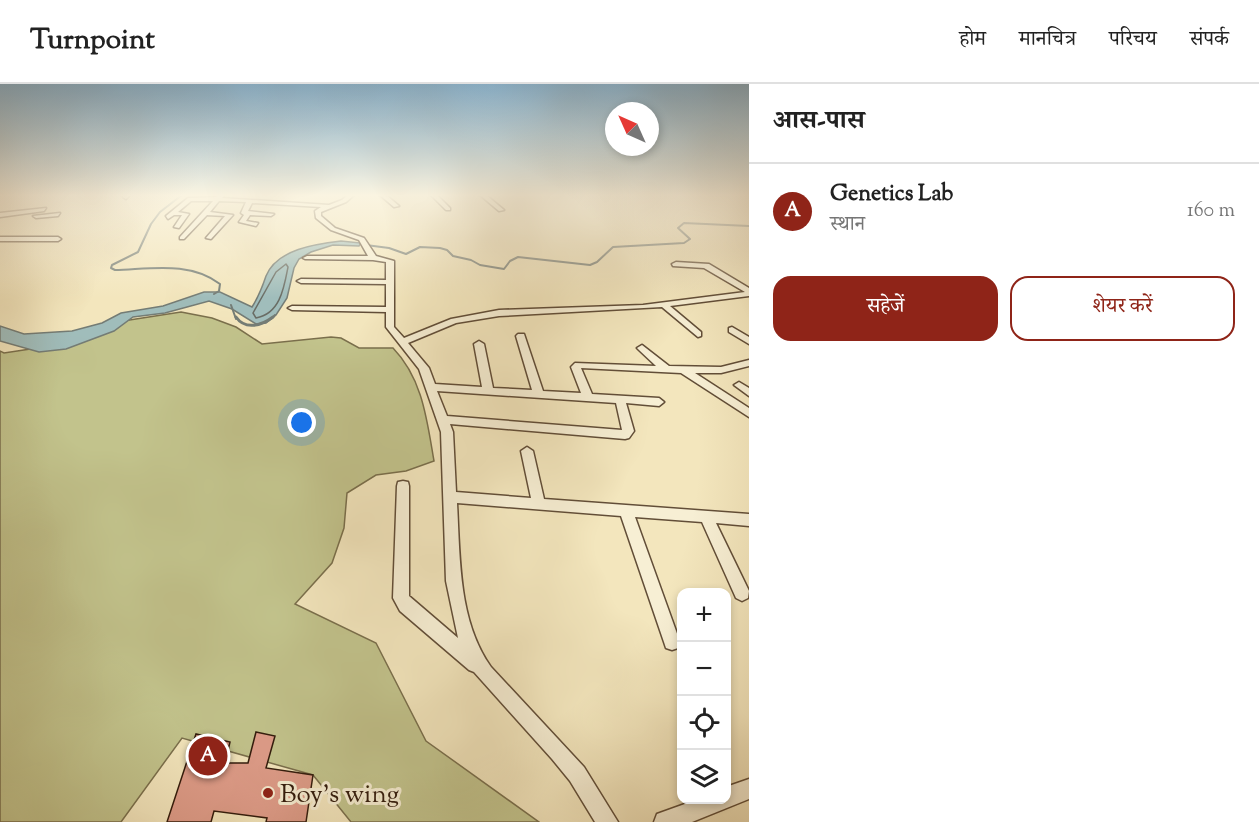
<!DOCTYPE html>
<html lang="hi">
<meta charset="utf-8">
<style>
body{margin:0;font-family:"Sorts Mill Goudy","Noto Serif Devanagari",serif;background:#f6f6f6;color:#222}
.controls{position:absolute;right:18px;bottom:18px;display:grid;overflow:hidden;border-radius:12px;box-shadow:0 3px 9px #0003}
.controls button{width:54px;height:54px;display:grid;place-items:center;padding:0;border:0;border-bottom:2px solid #e0e0e0;background:#fff;color:#222;font:30px sans-serif}
.compass{position:absolute;left:605px;top:18px;width:54px;height:54px;border-radius:50%;background:#fff;box-shadow:0 3px 9px #0003;rotate:315deg}
.you{position:absolute;left:302px;top:339px;width:21px;height:21px;margin:-15px;border:4px solid #fff;border-radius:50%;background:#1a73e8;box-shadow:0 0 0 9px #1a73e833}
.badge{display:grid;place-items:center;width:39px;height:39px;border-radius:50%;background:#8f2418;color:#fff;font-size:20px;font-weight:700}
.pin{position:absolute;translate:-50% -50%;border:3px solid #fff;box-shadow:0 2px 6px #0006}
.list{margin:0;padding:0;list-style:none}
h2{display:flex;justify-content:space-between;align-items:center;height:78px;margin:0;padding:0 24px;font-size:26px}
h2 small{font-size:20px;font-weight:400;color:#767676}
.list li{display:grid;grid-template-columns:39px 1fr auto;gap:18px;align-items:center;box-sizing:border-box;height:96px;padding:0 24px;border-top:2px solid #e0e0e0}
.list b{display:block;font-size:22px;white-space:nowrap}
.list p{margin:0;font-size:20px;white-space:nowrap;color:#767676}
.list em{font-size:20px;font-style:normal;color:#767676}
.actions{display:flex;gap:12px;padding:18px 24px}
.actions a{flex:1;padding:14px 0;border:2px solid #8f2418;border-radius:18px;text-align:center;font-size:21px;color:#8f2418}
.actions .main{background:#8f2418;color:#fff}
.icon{flex:none;width:33px;height:33px;fill:none;stroke:currentColor;stroke-width:2;stroke-linecap:round;stroke-linejoin:round}
.map{position:relative;flex:none;width:749px;height:738px;overflow:hidden}
header{display:flex;align-items:center;gap:36px;box-sizing:border-box;height:84px;padding:0 30px;background:#fff;border-bottom:2px solid #e0e0e0}
header strong{font-size:28px}
nav{display:flex;gap:33px;margin-inline-start:auto;font-size:21px}
main{display:flex}
aside{flex:1;background:#fff}
.map>svg:first-child{display:block}
.green{fill:#c2c38c;stroke:#7a6f4c;stroke-width:1.5}
.water{fill:#a0bdbb;stroke:#747c75;stroke-width:1.5}
.lines{fill:none;stroke-linecap:round;stroke-linejoin:round}
.shore{stroke:#696c64;stroke-width:1.5}
.stream-far1{stroke:#747c75;stroke-width:2}
.stream{stroke:#747c75;stroke-width:3}
.building{fill:#de9c89;stroke:#321b0c;stroke-width:1.5}
.minor-casing{stroke:#624e38;stroke-width:3}
.minor{fill:#f7efd4;fill-rule:evenodd}
.poi-dot{fill:#8f2418;stroke:#f7efd4;stroke-width:2}
.labels{text-anchor:middle;stroke-width:6;stroke-linejoin:round;paint-order:stroke}
.near-poi-label{font-size:26px;fill:#321b0c;stroke:#f7efd4;text-anchor:start}
</style>
<header>
<strong>Turnpoint</strong>
<nav><a>होम</a><a>मानचित्र</a><a>परिचय</a><a>संपर्क</a></nav>
</header>
<main>
<div class="map">
<svg width="749" height="738" viewBox="0 0 749 738">
<rect width="100%" height="100%" fill="#f3e6bd"/>
<filter id="stains"><feTurbulence type="fractalNoise" baseFrequency=".00333" numOctaves="4"/><feColorMatrix values="0 0 0 0 .2 0 0 0 0 .09 0 0 0 0 .02 0 0 0 .5 -.17"/></filter>
<radialGradient id="worn" r=".72"><stop offset=".6" stop-color="#630" stop-opacity="0"/><stop offset="1" stop-color="#630" stop-opacity=".3"/></radialGradient>
<path class="green" d="M 181,228 L 212,234 L 236,243 L 262,260 L 331,253 L 341,254 L 359,264 L 393,264 C 423,295 427,337 434,377 L 406,387 L 376,391 L 347,409 L 344,444 L 332,479 L 295,520 L 376,559 L 426,657 L 539,738 L 351,738 L 313,691 L 182,654 L 121,738 L 0,738 L 0,267 L 4,269 L 37,264 L 123,237 Z"/>
<path class="water" d="M 341,157 L 361,159 L 359,162 L 333,161 L 311,168 L 299,175 L 294,184 L 287,214 L 276,231 L 266,239 L 256,240 L 232,225 L 209,217 L 165,229 L 133,233 L 114,247 L 66,265 L 39,268 L 0,257 L 0,242 L 24,250 L 72,247 L 102,239 L 121,229 L 163,222 L 204,208 L 220,208 L 252,223 C 259,212 262,204 266,192 C 277,165 316,160 341,157 Z"/>
<g class="lines">
<path class="shore" d="M 286,180 L 288,183 C 284,204 280,230 256,234 L 253,229 L 276,188 Z"/>
<path class="stream-far1" d="M 182,111 L 160,128 L 151,140 L 138,168 L 112,181 L 111,184 L 115,186 C 151,185 190,177 220,200 L 219,207 L 214,210
M 366,161 L 389,164 L 406,170 L 420,163 L 440,164 L 447,166 L 453,172 L 471,176 L 480,181 L 504,185 L 510,177 L 518,173 L 590,181 L 597,178 L 613,163 L 684,159 L 690,155 L 678,144 L 684,139 L 749,142
M 231,221 L 236,235
M 271,235 L 275,231"/>
<path class="stream" d="M 236,233 C 245,246 261,242 273,233"/>
</g>
<path class="building" d="M 256,648 L 275,652 L 266,684 L 313,691 L 306,738 L 266,738 L 267,734 L 214,727 L 211,738 L 167,738 L 196,650 L 230,658 L 225,679 L 248,679 Z"/>
<g class="lines">
<g class="minor-casing">
<path id="minor" d="M 124,111 L 130,111 L 126,115 L 123,113 Z
M 218,111 L 224,111 L 222,114 L 329,121 L 342,116 L 348,111 L 354,111 L 346,118 L 321,128 L 321,132 L 335,144 L 364,154 L 376,172 L 394,177 L 394,243 L 404,254 L 451,235 L 499,226 L 643,221 L 745,208 L 704,184 L 673,182 L 672,180 L 676,178 L 709,180 L 749,204 L 749,212 L 670,222 L 701,248 L 701,252 L 698,253 L 662,223 L 499,232 L 456,239 L 408,259 L 429,284 L 435,300 L 482,303 L 474,260 L 479,257 L 484,260 L 493,304 L 532,306 L 516,252 L 518,250 L 524,250 L 543,307 L 581,309 L 571,283 L 575,279 L 656,282 L 639,266 L 637,264 L 642,261 L 669,282 L 721,283 L 749,276 L 749,282 L 721,289 L 695,289 L 749,324 L 749,333 L 681,289 L 581,284 L 592,310 L 659,314 L 664,318 L 659,322 L 626,319 L 634,347 L 629,354 L 625,355 L 450,340 L 453,348 L 456,408 L 531,414 L 521,367 L 527,363 L 533,367 L 544,415 L 749,430 L 749,442 L 716,439 L 749,507 L 748,514 L 742,517 L 736,514 L 702,438 L 635,433 L 680,558 L 678,564 L 672,566 L 666,564 L 664,558 L 621,432 L 457,419 C 460,473 458,537 491,583 L 584,683 L 618,738 L 595,738 L 570,697 L 552,675 L 474,588 L 469,586 L 400,527 L 393,514 L 397,402 L 398,398 L 403,397 L 408,398 L 409,402 L 409,512 L 458,554 L 446,497 L 441,348 L 419,285 L 386,243 L 386,228 L 292,226 L 288,224 L 292,222 L 386,223 L 386,200 L 301,199 L 297,197 L 301,195 L 386,196 L 386,178 L 373,176 L 305,175 L 303,174 L 307,172 L 368,172 L 359,156 L 331,146 L 316,134 L 315,127 L 321,123 L 252,119 L 248,127 L 274,130 L 271,132 L 250,131 L 246,137 L 258,139 L 256,142 L 239,138 L 244,131 L 241,129 L 246,118 L 219,117 L 210,128 L 233,131 L 211,155 L 206,154 L 225,132 L 207,131 L 184,155 L 180,155 L 180,153 L 213,117 L 191,117 L 178,128 L 189,130 L 179,144 L 174,143 L 182,131 L 174,131 L 168,135 L 166,132 L 188,114 L 216,113 ZM 437,307 L 616,319 L 622,346 L 447,332 Z
M 380,111 L 386,111 L 399,122 L 394,123 Z
M 431,111 L 437,111 L 450,124 L 450,126 L 446,126 Z
M 480,111 L 486,111 L 504,126 L 499,127 Z
M 46,124 L 44,127 L 0,133 L 0,129 Z
M 60,129 L 58,132 L 36,134 L 33,132 Z
M 0,153 L 58,153 L 61,155 L 58,157 L 0,157 Z
M 732,243 L 749,253 L 749,260 L 729,248 L 729,244 Z
M 739,298 L 749,304 L 749,312 L 734,301 Z
M 749,695 L 749,715 L 692,738 L 654,738 L 657,730 L 696,716 L 726,716 L 726,703 Z"/>
</g>
<use href="#minor" class="minor"/>
</g>
<linearGradient id="sky" x2="0" y2="1"><stop stop-color="#8bb8d6"/><stop offset="0.52" stop-color="#faf4e1"/><stop offset="1" stop-color="#faf4e1" stop-opacity="0"/></linearGradient>
<rect width="749" height="214" fill="url(#sky)"/>
<circle class="poi-dot" cx="268" cy="709" r="6"/>
<g class="labels">
<g class="near-poi-label">
<text x="280" y="718">Boy's wing</text>
</g>
</g>
<rect width="100%" height="100%" filter="url(#stains)"/>
<rect width="100%" height="100%" fill="url(#worn)"/>
</svg>
<div class="controls">
<button>+</button>
<button>−</button>
<button><svg class="icon" aria-label="locate" viewBox="0 0 24 24"><circle cx="12" cy="12" r="6"/><path d="M12 2v4M12 18v4M2 12h4M18 12h4"/></svg></button>
<button><svg class="icon" aria-label="layers" viewBox="0 0 24 24"><path d="M12 4l9 5-9 5-9-5zM3 14l9 5 9-5"/></svg></button>
</div>
<svg class="compass" viewBox="-18 -18 36 36"><path d="M0-13l5 13h-10z" fill="#e53935"/><path d="M0 13l5-13h-10z" fill="#767676"/></svg>
<div class="you"></div>
<div class="pin badge" style="left:208px;top:672px">A</div>
</div>
<aside>
<h2>आस-पास<small></small></h2>
<ul class="list">
<li><span class="badge">A</span><div><b>Genetics Lab</b><p>स्थान</p></div><em>160 m</em></li>
</ul>
<div class="actions"><a class="main">सहेजें</a><a>शेयर करें</a></div>
</aside>
</main>
